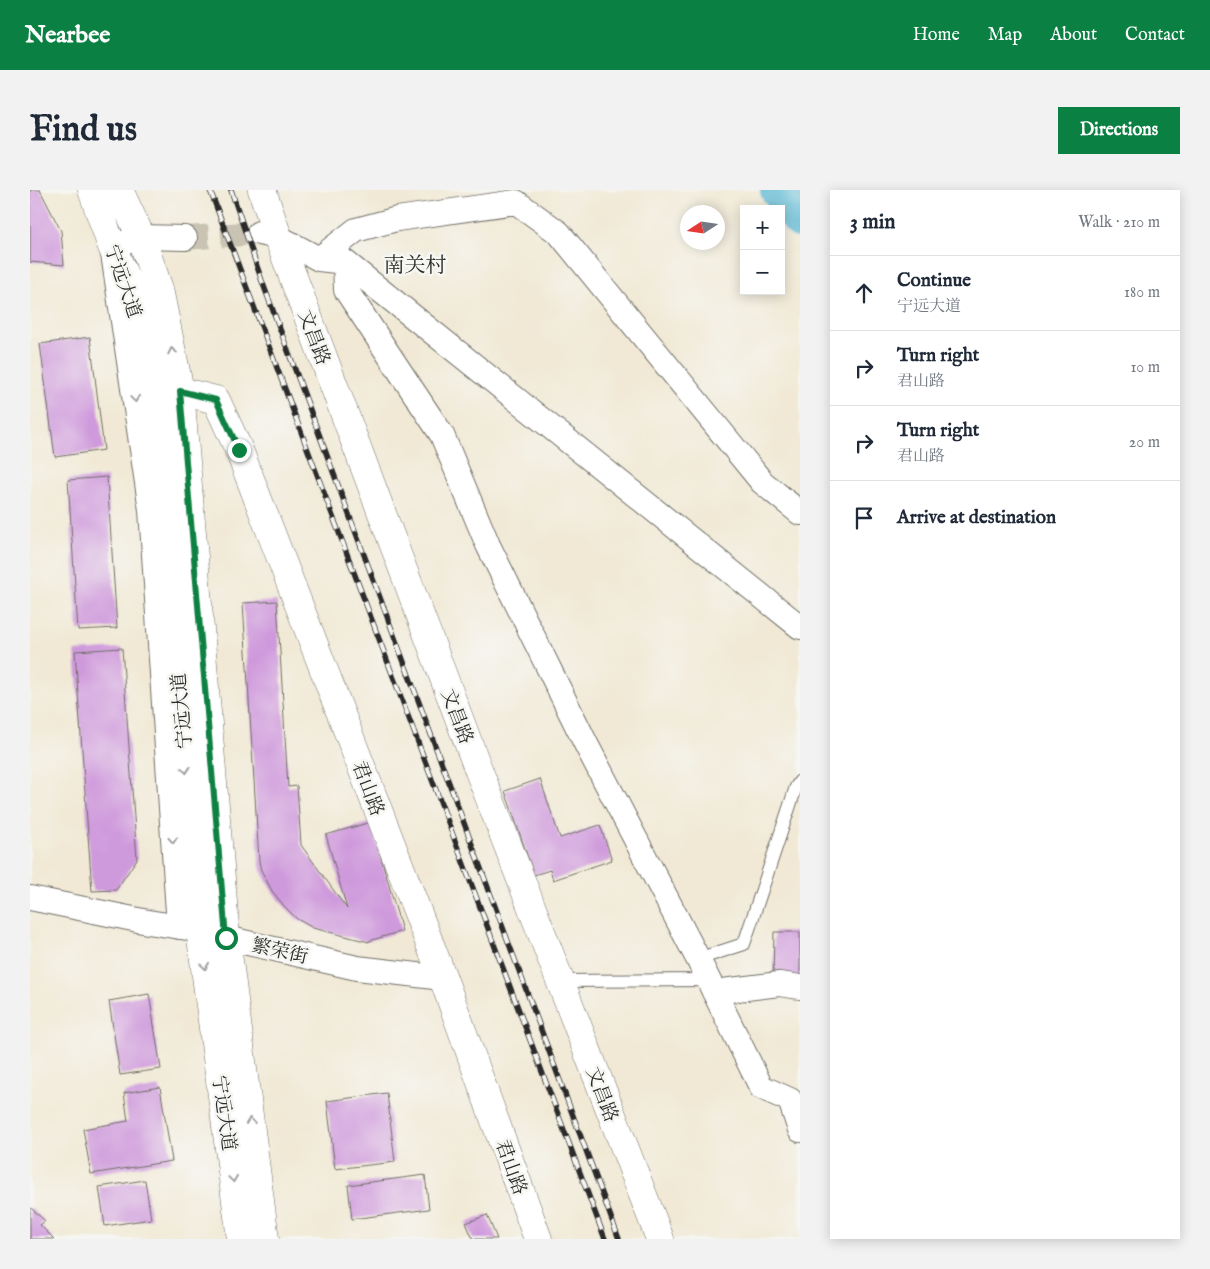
<!DOCTYPE html>
<meta charset="utf-8">
<style>
body{margin:0;font-family:"IM FELL English","Noto Serif SC",serif;background:#f2f2f3;color:#1f2937}
.controls{position:absolute;right:15px;top:15px;display:grid;overflow:hidden;border-radius:0px;box-shadow:0 2px 12px #0003}
.controls button{width:45px;height:45px;display:grid;place-items:center;padding:0;border:0;border-bottom:1px solid #e0e1e3;background:#fff;color:#1f2937;font:25px sans-serif}
.compass{position:absolute;left:650px;top:15px;width:45px;height:45px;border-radius:50%;background:#fff;box-shadow:0 2px 12px #0003;rotate:258deg}
.stop{position:absolute;width:15px;height:15px;margin:-11px;border:4px solid #0b8043;border-radius:50%;background:#fff}
.stop.end{background:#0b8043;border-color:#fff;box-shadow:0 1px 5px #0008}
.list{margin:0;padding:0;list-style:none}
h2{display:flex;justify-content:space-between;align-items:center;height:65px;margin:0;padding:0 20px;font-size:21px}
h2 small{font-size:16px;font-weight:400;color:#747a83}
.list li{display:grid;grid-template-columns:32px 1fr auto;gap:15px;align-items:center;box-sizing:border-box;height:75px;padding:0 20px;border-top:1px solid #e0e1e3}
.list b{display:block;font-size:19px;white-space:nowrap}
.list p{margin:0;font-size:16px;white-space:nowrap;color:#747a83}
.list em{font-size:16px;font-style:normal;color:#747a83}
.icon{flex:none;width:28px;height:28px;fill:none;stroke:currentColor;stroke-width:2;stroke-linecap:round;stroke-linejoin:round}
.map{position:relative;flex:none;width:770px;height:1049px;overflow:hidden;border-radius:0px}
header{display:flex;align-items:center;gap:30px;box-sizing:border-box;height:70px;padding:0 25px;background:#0b8043;color:#fff}
header strong{font-size:24px}
nav{display:flex;gap:28px;margin-inline-start:auto;font-size:18px}
.intro{display:flex;align-items:center;justify-content:space-between;box-sizing:border-box;height:120px;padding:0 30px}
h1{margin:0;font-size:35px}
.button{padding:12px 22px;border-radius:0px;background:#0b8043;color:#fff;font-size:18px;font-weight:700}
main{display:flex;gap:30px;padding:0 30px}
aside{flex:1;background:#fff;border-radius:0px;box-shadow:0 2px 12px #0003}
.map>svg:first-child{display:block}
.lines{fill:none;stroke-linecap:round;stroke-linejoin:round}
.river{stroke:#56b7d4;stroke-width:38}
.building{fill:#cf9adc}
.street-tunnel{stroke:#c9c3b3;stroke-width:24;stroke-dasharray:24 12;stroke-linecap:butt}
.lane-casing{stroke:#706e66;stroke-width:14}
.street-casing{stroke:#706e66;stroke-width:26}
.secondary-casing{stroke:#706e66;stroke-width:29}
.lane{stroke:#fff;stroke-width:12}
.street{stroke:#fff;stroke-width:24}
.secondary{stroke:#fff;stroke-width:28}
.rail-casing{stroke:#2b2b2b;stroke-width:5.5}
.rail{stroke:#f6f6f2;stroke-width:4;stroke-dasharray:11;stroke-linecap:butt}
.oneway{stroke:#a0a0a0}
.route{stroke:#0b8043;stroke-width:6}
.labels{text-anchor:middle;stroke-width:5;stroke-linejoin:round;paint-order:stroke}
.street-label{font-size:19px;fill:#2b2b2b;stroke:#f6f6f2}
.quarter-label{font-size:21px;fill:#2b2b2b;stroke:#f6f6f2}
</style>
<header>
<strong>Nearbee</strong>
<nav><a>Home</a><a>Map</a><a>About</a><a>Contact</a></nav>
</header>
<div class="intro"><h1>Find us</h1><a class="button">Directions</a></div>
<main>
<div class="map">
<svg width="770" height="1049" viewBox="0 0 770 1049">
<rect width="100%" height="100%" fill="#f6f6f2"/>
<filter id="ink" filterUnits="userSpaceOnUse"><feTurbulence type="fractalNoise" baseFrequency=".02" numOctaves="2"/><feDisplacementMap in="SourceGraphic" scale="10" xChannelSelector="R" yChannelSelector="G"/><feConvolveMatrix kernelMatrix="1 2 1 2 8 2 1 2 1" color-interpolation-filters="sRGB"/></filter>
<filter id="wash" filterUnits="userSpaceOnUse"><feTurbulence type="fractalNoise" baseFrequency=".0096" numOctaves="4" result="noise"/><feDisplacementMap in="SourceGraphic" scale="20" xChannelSelector="R" yChannelSelector="G"/><feGaussianBlur stdDeviation="1.12" result="paint"/><feColorMatrix in="noise" values="0 0 0 0 0 0 0 0 0 0 0 0 0 0 0 0 0 1.4 0 .05"/><feComposite in="paint" operator="in"/></filter>
<g filter="url(#wash)">
<rect width="100%" height="100%" fill="#f1e9d5"/>
<g class="lines">
<path class="river" d="M 749,0 L 770,29"/>
</g>
<g id="blocks">
<path class="building" d="M 0,0 L 10,0 L 31,41 L 34,75 L 0,72 Z
M 60,147 L 74,260 L 25,267 L 10,154 Z
M 77,287 L 87,438 L 48,440 L 38,290 Z
M 247,411 L 258,597 L 267,596 L 271,655 L 317,719 L 296,645 L 341,632 L 372,741 L 339,751 L 339,752 L 283,738 L 267,729 L 254,716 L 242,701 L 231,680 L 229,671 L 213,413 Z
M 92,458 L 107,669 L 86,700 L 62,701 L 45,461 Z
M 510,589 L 530,648 L 570,635 L 582,670 L 523,690 L 520,680 L 504,685 L 475,601 Z
M 744,742 L 770,742 L 770,787 L 743,787 Z
M 119,804 L 131,879 L 90,885 L 79,811 Z
M 130,897 L 142,971 L 61,984 L 53,939 L 98,931 L 94,903 Z
M 357,903 L 365,972 L 305,979 L 297,911 Z
M 395,985 L 399,1019 L 322,1029 L 318,995 Z
M 115,990 L 121,1029 L 75,1036 L 69,997 Z
M 0,1017 L 15,1031 L 10,1035 L 24,1049 L 0,1049 Z
M 457,1025 L 467,1049 L 443,1049 L 436,1033 Z"/>
</g>
</g>
<g filter="url(#ink)">
<use href="#blocks" fill-opacity="0" stroke="#706e66" stroke-width="1"/>
<g class="lines">
<path class="street-tunnel" d="M 155,48 L 229,43"/>
<g class="lane-casing">
<path id="lane" d="M 668,769 L 714,754 L 766,597 L 770,591
M 530,791 L 679,790"/>
</g>
<g class="street-casing">
<path id="street" d="M 229,43 L 248,47 L 289,69 L 315,72 L 770,437
M 289,69 L 326,40 L 367,29 L 486,12 L 529,43 L 732,292 L 770,323
M 315,72 L 316,100 L 412,245 L 458,355 L 556,554 L 668,769 L 731,897 L 760,910 L 770,940
M 0,708 L 118,732 L 170,740 L 196,748 L 327,778 L 413,788
M 149,737 L 121,320 L 82,57 L 111,47 L 155,48
M 684,802 L 749,794 L 770,797"/>
</g>
<g class="secondary-casing">
<path id="secondary" d="M 62,0 L 82,57 L 103,105 L 125,208 L 170,740 L 211,1049
M 89,0 L 111,47 L 129,99 L 150,201 L 196,748 L 235,1049
M 232,0 L 248,47 L 447,576 L 630,1049
M 134,206 L 150,201 L 186,210 L 209,260 L 413,788 L 508,1049"/>
</g>
<use href="#lane" class="lane"/>
<use href="#street" class="street"/>
<use href="#secondary" class="secondary"/>
<g class="rail-casing">
<path id="rail" d="M 180,0 L 575,1049
M 201,0 L 232,91 L 589,1049"/>
</g>
<use href="#rail" class="rail"/>
</g>
<defs><path id="oneway-chevron" d="M-2-3.5L2.5 0L-2 3.5" fill="none" stroke-width="1.6" stroke-linecap="round" stroke-linejoin="round" transform="scale(1.25)"/></defs>
<g class="oneway">
<use href="#oneway-chevron" transform="translate(142 161) rotate(-102)"/>
<use href="#oneway-chevron" transform="translate(105 209) rotate(82)"/>
<use href="#oneway-chevron" transform="translate(156 580) rotate(85)"/>
<use href="#oneway-chevron" transform="translate(143 650) rotate(86)"/>
<use href="#oneway-chevron" transform="translate(175 776) rotate(82)"/>
<use href="#oneway-chevron" transform="translate(220 931) rotate(-97)"/>
<use href="#oneway-chevron" transform="translate(203 989) rotate(82)"/>
</g>
</g>
<g class="lines" filter="url(#ink)">
<path class="route" d="M 196,748 L 150,201 L 186,210 L 209,260"/>
</g>
<g class="labels">
<g class="street-label">
<text transform="translate(94 91) rotate(71)" y="7">宁远大道</text>
<text transform="translate(285 147) rotate(69)" y="7">文昌路</text>
<text transform="translate(151 521) rotate(-95)" y="7">宁远大道</text>
<text transform="translate(428 526) rotate(69)" y="7">文昌路</text>
<text transform="translate(339 598) rotate(69)" y="7">君山路</text>
<text transform="translate(250 760) rotate(13)" y="7">繁荣街</text>
<text transform="translate(573 904) rotate(69)" y="7">文昌路</text>
<text transform="translate(195 923) rotate(82)" y="7">宁远大道</text>
<text transform="translate(482 977) rotate(70)" y="7">君山路</text>
</g>
<g class="quarter-label">
<text x="385" y="82">南关村</text>
</g>
</g>
</svg>
<div class="controls">
<button>+</button>
<button>−</button>
</div>
<svg class="compass" viewBox="-18 -18 36 36"><path d="M0-13l5 13h-10z" fill="#e53935"/><path d="M0 13l5-13h-10z" fill="#747a83"/></svg>
<div class="stop" style="left:196px;top:748px"></div>
<div class="stop end" style="left:209px;top:260px"></div>
</div>
<aside>
<h2>3 min<small>Walk · 210 m</small></h2>
<ul class="list">
<li><svg class="icon" aria-label="ahead" viewBox="0 0 24 24"><path d="M12 20V5M6 11l6-6 6 6"/></svg><div><b>Continue</b><p>宁远大道</p></div><em>180 m</em></li>
<li><svg class="icon" aria-label="right" viewBox="0 0 24 24"><path d="M7 20v-9h11M14 6l5 5-5 5"/></svg><div><b>Turn right</b><p>君山路</p></div><em>10 m</em></li>
<li><svg class="icon" aria-label="right" viewBox="0 0 24 24"><path d="M7 20v-9h11M14 6l5 5-5 5"/></svg><div><b>Turn right</b><p>君山路</p></div><em>20 m</em></li>
<li><svg class="icon" aria-label="arrive" viewBox="0 0 24 24"><path d="M6 21V4h12l-3 4 3 4H6"/></svg><div><b>Arrive at destination</b></div></li>
</ul>
</aside>
</main>
